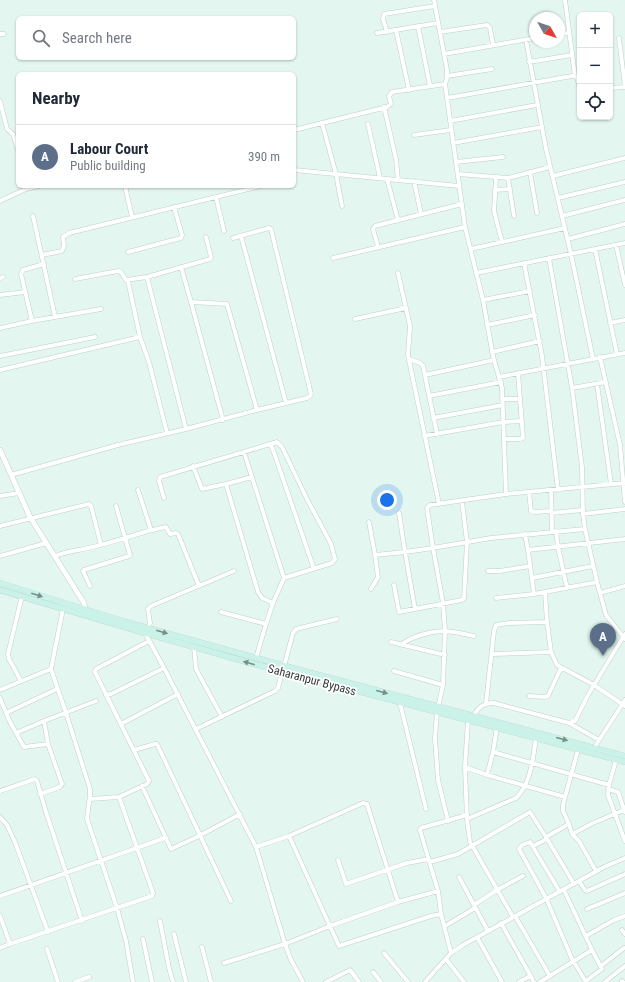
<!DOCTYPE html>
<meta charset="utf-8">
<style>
body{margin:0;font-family:"Roboto Condensed",sans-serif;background:#f6f6f7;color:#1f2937}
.controls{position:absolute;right:12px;top:12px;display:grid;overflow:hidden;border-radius:6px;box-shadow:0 1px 3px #0004}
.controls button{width:36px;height:36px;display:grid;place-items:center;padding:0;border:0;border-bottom:1px solid #e0e1e3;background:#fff;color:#1f2937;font:20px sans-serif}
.compass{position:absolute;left:529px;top:12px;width:36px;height:36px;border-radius:50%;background:#fff;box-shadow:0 1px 3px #0004;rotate:130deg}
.you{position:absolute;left:387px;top:500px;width:14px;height:14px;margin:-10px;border:3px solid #fff;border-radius:50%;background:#1a73e8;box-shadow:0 0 0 6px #1a73e833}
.badge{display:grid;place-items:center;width:26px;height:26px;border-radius:50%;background:#0b8043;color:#fff;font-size:13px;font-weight:700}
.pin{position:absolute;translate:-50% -33px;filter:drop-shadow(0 1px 2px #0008)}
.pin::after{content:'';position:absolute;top:21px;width:14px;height:12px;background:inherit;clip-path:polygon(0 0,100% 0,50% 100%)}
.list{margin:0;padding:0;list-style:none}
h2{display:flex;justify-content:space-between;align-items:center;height:52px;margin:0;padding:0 16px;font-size:17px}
h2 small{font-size:13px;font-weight:400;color:#747a83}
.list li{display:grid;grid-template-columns:26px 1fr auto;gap:12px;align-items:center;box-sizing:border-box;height:64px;padding:0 16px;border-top:1px solid #e0e1e3}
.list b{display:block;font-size:15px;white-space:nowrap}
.list p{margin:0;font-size:13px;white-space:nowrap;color:#747a83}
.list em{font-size:13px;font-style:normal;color:#747a83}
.icon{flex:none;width:22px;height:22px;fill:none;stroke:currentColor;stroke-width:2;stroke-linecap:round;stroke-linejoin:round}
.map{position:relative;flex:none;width:625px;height:982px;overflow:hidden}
.search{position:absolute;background:#fff;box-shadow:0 1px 3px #0004;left:16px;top:16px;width:280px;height:44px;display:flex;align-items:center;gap:10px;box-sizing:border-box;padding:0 14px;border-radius:6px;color:#747a83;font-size:15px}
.panel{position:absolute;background:#fff;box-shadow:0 1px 3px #0004;left:16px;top:72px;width:280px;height:116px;border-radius:6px}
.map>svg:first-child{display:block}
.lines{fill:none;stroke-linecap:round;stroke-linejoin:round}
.minor-casing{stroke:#bcd0c9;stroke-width:5}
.tertiary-casing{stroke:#bcd0c9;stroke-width:6}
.secondary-casing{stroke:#bcd0c9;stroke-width:6}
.minor{stroke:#fff;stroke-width:4}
.tertiary{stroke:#fff;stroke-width:5}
.secondary{stroke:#cbf2e8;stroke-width:5.5}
.oneway{fill:#788e88}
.labels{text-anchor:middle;stroke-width:3.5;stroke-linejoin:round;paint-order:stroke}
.street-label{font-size:12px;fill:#353c3a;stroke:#fff}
</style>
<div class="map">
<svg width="625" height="982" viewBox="0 0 625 982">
<rect width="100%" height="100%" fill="#e3f7f0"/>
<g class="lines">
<g class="minor-casing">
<path id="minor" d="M 434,0 L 447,70 L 447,78 L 445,84
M 565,0 L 575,76
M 418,26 L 430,86
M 396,30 L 409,90
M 387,32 L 383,19 L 384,14 L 435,6
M 440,32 L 487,25 L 490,28 L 493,45
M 377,33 L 438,23
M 0,34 L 4,34
M 559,34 L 569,33
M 526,40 L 546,149 L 571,254 L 593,359
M 444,54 L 535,38
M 529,62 L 572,55
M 447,76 L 492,69
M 610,88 L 625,87 L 619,38
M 447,98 L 465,227 L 483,300 L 493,356 L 502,388 L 506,494
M 0,101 L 7,129 L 13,134 L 18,150
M 384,107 L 396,159 L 398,180
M 450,121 L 537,105
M 322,123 L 336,174 L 342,206
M 368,124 L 380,178
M 294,130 L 387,107 L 391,104 L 389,96 L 392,92 L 445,84 L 447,98 L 572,76 L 577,77 L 580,89
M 414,135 L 451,130
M 453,143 L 542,127
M 456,162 L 503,157
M 294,170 L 459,186
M 530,172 L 537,213
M 458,174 L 508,178 L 550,167
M 553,176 L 625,158
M 496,178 L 494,211 L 502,242
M 508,178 L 514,216
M 387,179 L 398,220
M 414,181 L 421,214
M 125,186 L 132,217
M 495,190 L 510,189
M 216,197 L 224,231
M 558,198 L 625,182
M 0,201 L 26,189 L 39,186
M 33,216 L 55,317
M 562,216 L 625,200
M 241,236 L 286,403
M 233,238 L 269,228 L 271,229 L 311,394 L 310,396 L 307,398 L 257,410
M 568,239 L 625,224
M 616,245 L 625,285
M 378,247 L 373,229 L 375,226 L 462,204
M 471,249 L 565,228
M 595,249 L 617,354
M 128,252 L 181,238 L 182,235 L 174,207
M 42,255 L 62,251 L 64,246 L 63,237 L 69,233 L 261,186
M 333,258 L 465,227
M 549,258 L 572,388 L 582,467 L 583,514 L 585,529
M 524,263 L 542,356 L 558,490
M 181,267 L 191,302
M 398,273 L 410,326 L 408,355 L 439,504
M 476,273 L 625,243
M 147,277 L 210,259 L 211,257 L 206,237
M 0,278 L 3,277
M 128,281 L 140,337 L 149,362 L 167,433
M 0,295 L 25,292
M 483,300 L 530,291
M 355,319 L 406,308
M 32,321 L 21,274 L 23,270 L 44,264
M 610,323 L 625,320
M 487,325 L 535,315
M 0,328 L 32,321 L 101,309
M 492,352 L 540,341
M 0,356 L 95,337
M 600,357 L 620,445 L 625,502
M 409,359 L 420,363 L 423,366 L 437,434
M 0,370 L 140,337
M 425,375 L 494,360
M 499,377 L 625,353
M 597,384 L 611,484
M 572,388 L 606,382
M 429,396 L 501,382
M 502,399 L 520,399
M 433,418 L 503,405
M 186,429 L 257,410 L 227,304 L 191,302 L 223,420
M 424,436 L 503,422 L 522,421
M 504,439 L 520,439 L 523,438 L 518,373
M 271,444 L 314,569
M 193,466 L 202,489 L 226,484
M 11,475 L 118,445 L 186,429 L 147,277 L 126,280 L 121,272 L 118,271 L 75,279
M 252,477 L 226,484 L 258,592 L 262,598 L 273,603
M 138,490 L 151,530
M 551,490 L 552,531
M 529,492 L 531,511 L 534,512 L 551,511
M 0,496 L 19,493
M 164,498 L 159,481 L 160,477 L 277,442 L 282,447 L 306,497 L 331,544 L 335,559 L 332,563 L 284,578
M 551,513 L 583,510
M 583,514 L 625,509
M 369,522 L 375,555
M 0,526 L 89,504 L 91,506 L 101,545
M 556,531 L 558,547 L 567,588
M 525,534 L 528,550 L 625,539
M 528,550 L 534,594 L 545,592
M 0,556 L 46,543
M 55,556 C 70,550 85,550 100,545 C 122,540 143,531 166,527 L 170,534 L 176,533 L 178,534 L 199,586
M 488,571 L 500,571 L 530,566
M 532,578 L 593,566
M 597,582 L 585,529 L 491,538 L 433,548 L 427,508 L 430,505 L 506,494 L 625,483
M 394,585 L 399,612 L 462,600 L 464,598 L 467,542 L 462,501
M 90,586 L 83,571 L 84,570 L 129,556 L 130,555 L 116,506
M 371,589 L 378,577 L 375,555 L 405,552 L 399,513
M 600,593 L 625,586
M 496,598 L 534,594
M 63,609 L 51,669 L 66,713 L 90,789 L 90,795 L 87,819 L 117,908 L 126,941 L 133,982
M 415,609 L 405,552 L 433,548 L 443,603 L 445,631 L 443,685 L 437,712 L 435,738 L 438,780 L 448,821
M 221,612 L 266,624 L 273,603 L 284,578 L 244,452
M 547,622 L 545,592 L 597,582 L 606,615 L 625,639
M 148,628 L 150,623 L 148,609 L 151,606 L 234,571
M 145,633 L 164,668 L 256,847 L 285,944 L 291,960 L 303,982
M 391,642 L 445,655
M 402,644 C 413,636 432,631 445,631 C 455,632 465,634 474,636
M 194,647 L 196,669 L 222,717
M 493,654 L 551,652 L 557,665 L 594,685 L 625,706
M 256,658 L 266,624
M 284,666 L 293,633 L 296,629 L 337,619
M 394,671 L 443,685
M 21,681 L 9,659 L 8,654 L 22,596
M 0,690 L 51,669
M 106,695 L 111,694 L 164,668
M 529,696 L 545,697 L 548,696 L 561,668
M 0,698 L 10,722 L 24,747 L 48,744
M 400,703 L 426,809
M 486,703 L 494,631 L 496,625 L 509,623 L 547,622 L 551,652
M 6,713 L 57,689
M 473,716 C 479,707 483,703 494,703 L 569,723 L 575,721 L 588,695 L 625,634
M 468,720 L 465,767 L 467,819 L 470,842 L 513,917
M 569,723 L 599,740
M 121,724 L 178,694
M 196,729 L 275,691 L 278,688 L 282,672
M 16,733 L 44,721 L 96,701
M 594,748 L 625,700
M 134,750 L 155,744 L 157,744 L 231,901
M 493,752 L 609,785 L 616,760
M 465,767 L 487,775 L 565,797 L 578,750
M 487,775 L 493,752 L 497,727
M 609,785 L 608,795 L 625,841
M 142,786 L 171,849 L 199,836 L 240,814
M 608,789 L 618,792 L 625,812
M 0,791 L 35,779 L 37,781 L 46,812 L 82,921
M 40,794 L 60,787 L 62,784 L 48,744 L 44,721
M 119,797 L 147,784 L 149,781 L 95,672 L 96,669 L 149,641
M 565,797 L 563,805 L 563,811 L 569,824 L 572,834 L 579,841 L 596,871
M 0,817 L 7,825 L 15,842 L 48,932
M 467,819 L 516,798 C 531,784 533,758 536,738
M 569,824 L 546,837 L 574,884
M 572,834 L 593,823 L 624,810
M 289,836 L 363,803 L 367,804 L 398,902
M 533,846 L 547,839
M 256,847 L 289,836 L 339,946 L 431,916 L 441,914 L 451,953
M 338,860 L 346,884 L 407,863 L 429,859
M 430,862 L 458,854 L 530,812 L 546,837
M 459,877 L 488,931
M 579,881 L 585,890 L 587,891 L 625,874
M 560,892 L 530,842 L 522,845 L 519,849 L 546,898 L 572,959 L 586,982
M 0,896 L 165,838
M 474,905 L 497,890 L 523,876
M 587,909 L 625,893
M 441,914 L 438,891 L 420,830 L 421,828 L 467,815
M 0,916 L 10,944 L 152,896 L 153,893 L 119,797 L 90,799
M 515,916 L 550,976
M 160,921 L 169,968 L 173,982
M 501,923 L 534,982
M 445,926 L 475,908
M 622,930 L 625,934
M 174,934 L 186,982
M 586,936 L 614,920 L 625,916
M 477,937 L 502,982
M 143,939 L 152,982
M 202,947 L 211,982
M 0,948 L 10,944
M 47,949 L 58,982
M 384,953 L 408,982
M 446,959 L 464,982
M 224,963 L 285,944 L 330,926 L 398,902 L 438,891
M 601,966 L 624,948
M 373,972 L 381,982
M 586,981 L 602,969 L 592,950
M 622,981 L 623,982
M 75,982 L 89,977
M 326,982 L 350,970 L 359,982
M 425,982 L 451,953 L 463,945 L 604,867 L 625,858
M 519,982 L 530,976
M 540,982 L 592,950 L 564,890
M 605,982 L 625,966"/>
</g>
<g class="tertiary-casing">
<path id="tertiary" d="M 0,450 L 30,517 L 84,603 L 85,612"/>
</g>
<g class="secondary-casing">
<path id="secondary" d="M 0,583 L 126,622 L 296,669 L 625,756
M 0,590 L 138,631 L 254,664 L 468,720 L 625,762"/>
</g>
<use href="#minor" class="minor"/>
<use href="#tertiary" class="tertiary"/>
<use href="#secondary" class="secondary"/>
</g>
<defs><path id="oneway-solid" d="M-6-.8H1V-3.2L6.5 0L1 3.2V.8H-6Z"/></defs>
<g class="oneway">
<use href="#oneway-solid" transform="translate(37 595) rotate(17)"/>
<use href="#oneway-solid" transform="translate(162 632) rotate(16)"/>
<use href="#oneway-solid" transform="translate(249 663) rotate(-164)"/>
<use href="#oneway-solid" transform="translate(382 692) rotate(15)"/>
<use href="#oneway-solid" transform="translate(562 739) rotate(15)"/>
</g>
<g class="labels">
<g class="street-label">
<text transform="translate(312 680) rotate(15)" y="4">Saharanpur Bypass</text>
</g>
</g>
</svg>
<div class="controls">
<button>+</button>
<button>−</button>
<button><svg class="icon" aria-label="locate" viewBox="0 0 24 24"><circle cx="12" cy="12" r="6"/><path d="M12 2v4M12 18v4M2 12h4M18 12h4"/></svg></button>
</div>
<svg class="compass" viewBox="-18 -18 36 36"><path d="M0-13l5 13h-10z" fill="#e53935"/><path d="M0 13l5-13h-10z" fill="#747a83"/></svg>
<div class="you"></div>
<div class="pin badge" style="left:603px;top:656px;background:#5c6f8a">A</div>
<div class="search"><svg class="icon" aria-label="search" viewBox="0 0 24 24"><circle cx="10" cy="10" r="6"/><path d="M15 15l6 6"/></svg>Search here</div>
<section class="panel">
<h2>Nearby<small></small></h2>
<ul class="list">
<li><span class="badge" style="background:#5c6f8a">A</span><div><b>Labour Court</b><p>Public building</p></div><em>390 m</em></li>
</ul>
</section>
</div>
